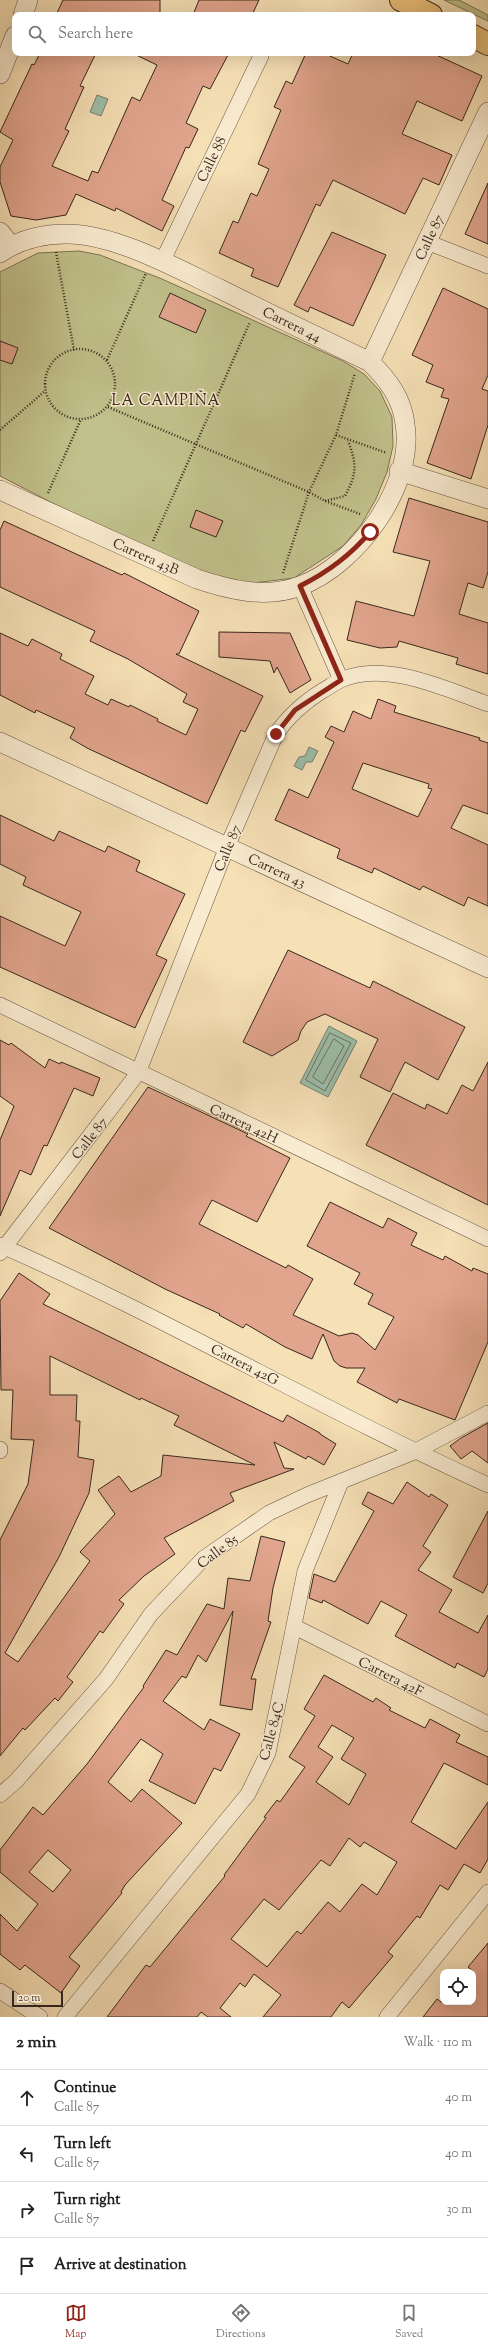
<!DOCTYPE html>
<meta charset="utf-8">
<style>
body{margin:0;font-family:"Sorts Mill Goudy",serif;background:#f6f6f6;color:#202124}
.controls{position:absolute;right:12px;bottom:12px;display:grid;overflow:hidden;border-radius:8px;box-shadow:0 4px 16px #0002}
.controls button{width:36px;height:36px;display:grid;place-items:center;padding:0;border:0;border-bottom:1px solid #e0e0e0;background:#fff;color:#202124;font:20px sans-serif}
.scale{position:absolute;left:12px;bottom:10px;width:51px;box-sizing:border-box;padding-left:4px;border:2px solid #38271e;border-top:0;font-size:11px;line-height:14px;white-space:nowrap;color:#38271e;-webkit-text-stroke:3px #f9ebd0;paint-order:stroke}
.stop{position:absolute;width:12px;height:12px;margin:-9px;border:3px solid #8f2418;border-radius:50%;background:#fff}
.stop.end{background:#8f2418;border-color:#fff;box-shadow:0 1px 4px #0008}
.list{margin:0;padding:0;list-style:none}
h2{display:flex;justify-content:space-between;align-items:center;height:52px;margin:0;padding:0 16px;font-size:17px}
h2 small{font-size:13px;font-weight:400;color:#757577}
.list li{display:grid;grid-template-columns:26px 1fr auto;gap:12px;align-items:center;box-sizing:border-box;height:56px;padding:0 16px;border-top:1px solid #e0e0e0}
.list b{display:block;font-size:15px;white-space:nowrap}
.list p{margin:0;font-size:13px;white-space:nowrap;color:#757577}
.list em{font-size:13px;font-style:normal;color:#757577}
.icon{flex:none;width:22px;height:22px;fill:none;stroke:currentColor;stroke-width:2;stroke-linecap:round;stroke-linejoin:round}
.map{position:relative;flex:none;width:488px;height:2017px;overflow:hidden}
.search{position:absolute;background:#fff;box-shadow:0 4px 16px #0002;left:12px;right:12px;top:12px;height:44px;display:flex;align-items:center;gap:10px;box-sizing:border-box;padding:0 14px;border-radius:8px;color:#757577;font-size:15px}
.sheet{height:276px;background:#fff}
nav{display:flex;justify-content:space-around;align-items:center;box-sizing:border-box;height:56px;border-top:1px solid #e0e0e0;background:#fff;font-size:11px;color:#757577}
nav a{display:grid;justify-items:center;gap:2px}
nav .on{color:#8f2418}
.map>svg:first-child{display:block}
.green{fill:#c1c18b;stroke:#7c7454}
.water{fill:#9dbda9;stroke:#758171}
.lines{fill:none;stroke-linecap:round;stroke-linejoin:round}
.shore{stroke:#6a7264;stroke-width:1}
.building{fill:#e1a58d;stroke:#38271e;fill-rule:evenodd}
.minor-casing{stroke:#685544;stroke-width:16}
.tertiary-casing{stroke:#685544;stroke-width:20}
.primary-casing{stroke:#38271e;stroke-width:24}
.path{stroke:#38271e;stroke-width:2.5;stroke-dasharray:1 2;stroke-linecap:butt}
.minor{stroke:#f9ebd0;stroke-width:15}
.tertiary{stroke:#f9ebd0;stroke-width:19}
.primary{stroke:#ebc07b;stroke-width:22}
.route{stroke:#8f2418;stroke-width:5}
.labels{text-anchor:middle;stroke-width:3;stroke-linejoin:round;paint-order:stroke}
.street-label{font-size:14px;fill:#38271e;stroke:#f9ebd0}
.neighbourhood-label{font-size:15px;letter-spacing:1px;fill:#38271e;stroke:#f9ebd0}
</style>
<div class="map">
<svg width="488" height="2017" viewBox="0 0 488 2017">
<rect width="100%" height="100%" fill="#f6e0b6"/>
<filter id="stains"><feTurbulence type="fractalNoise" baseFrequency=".005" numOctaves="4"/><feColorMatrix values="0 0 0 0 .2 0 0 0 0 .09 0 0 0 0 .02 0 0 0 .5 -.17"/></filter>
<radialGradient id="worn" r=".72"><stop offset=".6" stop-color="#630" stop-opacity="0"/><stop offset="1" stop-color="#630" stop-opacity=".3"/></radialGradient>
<path class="green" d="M 444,0 L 459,0 L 488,15 L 488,21 Z
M 79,251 L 100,255 L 162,279 L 343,361 L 364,374 L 380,391 L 392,417 L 393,446 L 387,472 L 376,499 L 361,525 L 343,546 L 294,578 L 245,584 L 214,577 L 66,510 L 0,476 L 0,272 L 38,253 Z"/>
<path class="water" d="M 97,95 L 108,99 L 101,116 L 90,112 Z
M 309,747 L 318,751 L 312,762 L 306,762 L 302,770 L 294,766 L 299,757 L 305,756 Z
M 329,1026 L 357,1041 L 328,1097 L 300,1083 Z"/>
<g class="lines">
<path class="shore" d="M 330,1033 L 351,1043 L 325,1091 L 306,1080 Z
M 334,1039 L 344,1046 L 323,1084 L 313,1077 Z"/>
</g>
<path class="building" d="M 63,0 L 160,0 L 160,15 L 56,15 Z
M 199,0 L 259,0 L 252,15 L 193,15 Z
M 40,53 L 96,53 L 80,86 L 84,87 L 65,129 L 69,131 L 52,166 L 88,181 L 92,171 L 98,173 L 132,97 L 140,101 L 157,65 L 132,53 L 229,53 L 210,89 L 203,86 L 186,123 L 198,129 L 189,148 L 186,147 L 162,200 L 174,206 L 162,231 L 116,208 L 115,211 L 76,194 L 66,215 L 36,220 L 11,216 L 0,182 L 0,167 L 13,140 L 0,132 L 32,64 L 34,65 Z
M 306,53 L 323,53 L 348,64 L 353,53 L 432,53 L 482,76 L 462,121 L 417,101 L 402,134 L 452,155 L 439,185 L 423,178 L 405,214 L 333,180 L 320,206 L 316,204 L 278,287 L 251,276 L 254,269 L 219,253 L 233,221 L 238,223 L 251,193 L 257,196 L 269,169 L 258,164 L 281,110 L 274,107 L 286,81 L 292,84 Z
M 488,183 L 488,244 L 465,234 Z
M 332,232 L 386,255 L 353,326 L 310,307 L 308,312 L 294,305 Z
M 443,288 L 488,309 L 488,375 L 482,389 L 488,391 L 488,425 L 471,479 L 427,463 L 449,399 L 441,397 L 444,389 L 426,382 L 433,365 L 412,355 Z
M 170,293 L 206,310 L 196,333 L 159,317 Z
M 0,341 L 18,348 L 12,364 L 0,360 Z
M 409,498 L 488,522 L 488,572 L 483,588 L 468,583 L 459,614 L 488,623 L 488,674 L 456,664 L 458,658 L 399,641 L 397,647 L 380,648 L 347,640 L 356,601 L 414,616 L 430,561 L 393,552 Z
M 196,510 L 223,521 L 216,537 L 190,527 Z
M 4,521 L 122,575 L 124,573 L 199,611 L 179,654 L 176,654 L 263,696 L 245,732 L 241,730 L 207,804 L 87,748 L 70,738 L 75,728 L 36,710 L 35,713 L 0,695 L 0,633 L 28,646 L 32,639 L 62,654 L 60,659 L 94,676 L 85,694 L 108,705 L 111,699 L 129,707 L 130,705 L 158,719 L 157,721 L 186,735 L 198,709 L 183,702 L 187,694 L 128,659 L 90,641 L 95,631 L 0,587 L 0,530 Z
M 219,632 L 290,633 L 311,680 L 290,693 L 277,667 L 274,673 L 270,661 L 219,657 Z
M 378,699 L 396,706 L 394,712 L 480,738 L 479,740 L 488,743 L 488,814 L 463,805 L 451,828 L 488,845 L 488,906 L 468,897 L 464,906 L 423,886 L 420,890 L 374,868 L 372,873 L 337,858 L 340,849 L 275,820 L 289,789 L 308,798 L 334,742 L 325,737 L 331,726 L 344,732 L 353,711 L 371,719 ZM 363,763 L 429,784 L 428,788 L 432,789 L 418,817 L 352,789 Z
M 0,815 L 54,841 L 59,831 L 105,852 L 108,846 L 140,861 L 136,871 L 185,894 L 156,955 L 167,960 L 135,1028 L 0,967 L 0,916 L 65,946 L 81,912 L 23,885 L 26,877 L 0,864 Z
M 288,950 L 370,988 L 373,981 L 465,1027 L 438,1080 L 405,1062 L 390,1092 L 360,1077 L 378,1039 L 325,1014 L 307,1022 L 301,1031 L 298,1040 L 272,1056 L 243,1042 Z
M 0,1040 L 9,1045 L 11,1043 L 45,1068 L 49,1059 L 60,1064 L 61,1062 L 100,1078 L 93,1096 L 74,1088 L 47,1146 L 44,1145 L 31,1175 L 20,1170 L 0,1216 L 0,1140 L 14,1106 L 0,1096 Z
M 488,1062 L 488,1205 L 366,1145 L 393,1093 L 425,1109 L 427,1104 L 447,1114 L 462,1085 L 473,1091 Z
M 148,1087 L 248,1134 L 246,1136 L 290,1158 L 257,1222 L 212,1200 L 199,1224 L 286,1268 L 288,1265 L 313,1279 L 293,1315 L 339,1336 L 352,1333 L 358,1335 L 375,1350 L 394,1317 L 368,1304 L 373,1294 L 354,1284 L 360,1273 L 307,1246 L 330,1202 L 383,1228 L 388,1218 L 417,1233 L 411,1245 L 443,1260 L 445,1256 L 472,1271 L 473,1268 L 488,1274 L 488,1342 L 455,1420 L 399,1399 L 397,1403 L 357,1382 L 365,1368 L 346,1368 L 340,1366 L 334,1361 L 323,1334 L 312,1359 L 285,1347 L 246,1324 L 243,1328 L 219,1315 L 220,1314 L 165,1289 L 49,1228 Z
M 19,1273 L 50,1294 L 43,1304 L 283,1422 L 287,1415 L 320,1433 L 320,1434 L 336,1444 L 324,1465 L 308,1456 L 306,1459 L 274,1442 L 284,1468 L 294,1469 L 230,1493 L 234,1501 L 164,1538 L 175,1554 L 144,1576 L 119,1600 L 124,1604 L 103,1633 L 100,1631 L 67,1677 L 73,1682 L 58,1701 L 55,1698 L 25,1730 L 23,1728 L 0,1756 L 0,1540 L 28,1484 L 34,1440 L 11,1439 L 13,1390 L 1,1390 L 0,1301 ZM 50,1356 L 140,1400 L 141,1398 L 179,1416 L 174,1425 L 255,1465 L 163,1455 L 161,1476 L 131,1492 L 119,1476 L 98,1490 L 115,1514 L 80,1552 L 90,1561 L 18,1662 L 5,1653 L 59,1557 L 89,1493 L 94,1460 L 78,1457 L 80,1421 L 76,1421 L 77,1395 L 50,1395 Z
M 488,1423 L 488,1463 L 472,1451 L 461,1459 L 450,1446 L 461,1438 Z
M 407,1482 L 429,1497 L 431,1494 L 448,1505 L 423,1546 L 431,1552 L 418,1570 L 452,1590 L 439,1612 L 478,1633 L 488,1615 L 488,1669 L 484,1677 L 457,1663 L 455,1668 L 395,1636 L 407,1615 L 381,1601 L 368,1624 L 323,1600 L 322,1603 L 309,1598 L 314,1574 L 335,1582 L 374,1511 L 362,1504 L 368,1492 L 393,1504 Z
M 488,1511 L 488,1583 L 483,1593 L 453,1577 Z
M 261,1536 L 285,1542 L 273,1588 L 268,1621 L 271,1622 L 251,1679 L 256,1679 L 252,1710 L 220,1705 L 233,1611 L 206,1662 L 198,1655 L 186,1678 L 182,1676 L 163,1701 L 204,1730 L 210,1719 L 240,1734 L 221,1771 L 214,1768 L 195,1804 L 149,1781 L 163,1754 L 141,1739 L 108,1782 L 131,1802 L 142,1789 L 182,1823 L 125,1885 L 121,1892 L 122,1893 L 69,1957 L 80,1966 L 61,1993 L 25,1965 L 20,1970 L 0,1954 L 0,1914 L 17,1931 L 38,1904 L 0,1872 L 0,1850 L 33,1807 L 43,1815 L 87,1764 L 144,1687 L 143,1686 L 166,1650 L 177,1655 L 207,1604 L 224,1609 L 228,1578 L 250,1581 ZM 48,1850 L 71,1870 L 53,1892 L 29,1872 Z
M 324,1675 L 373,1702 L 376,1698 L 391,1708 L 389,1710 L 425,1728 L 430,1719 L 460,1735 L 456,1742 L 488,1757 L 488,1785 L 444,1763 L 411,1822 L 456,1849 L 488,1802 L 488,1859 L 480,1873 L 464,1864 L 448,1890 L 440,1885 L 420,1918 L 417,1916 L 388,1952 L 393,1956 L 349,2008 L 342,2002 L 331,2017 L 263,2017 L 281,1995 L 254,1974 L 245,1987 L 240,1983 L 220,2008 L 231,2017 L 208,2017 L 201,2012 L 197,2017 L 107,2017 L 146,1965 L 150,1967 L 225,1876 L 224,1875 L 266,1818 L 264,1817 L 277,1800 L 280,1802 L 305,1767 L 289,1757 L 315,1716 L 304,1709 ZM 332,1725 L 354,1738 L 341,1759 L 366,1774 L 349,1805 L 316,1782 L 333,1757 L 318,1747 ZM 349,1838 L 360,1847 L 364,1842 L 397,1862 L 377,1895 L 362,1884 L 340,1912 L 328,1902 L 301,1934 L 297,1931 L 267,1967 L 231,1939 L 264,1899 L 279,1910 L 321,1860 L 330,1866 Z
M 488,1943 L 488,2017 L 423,2017 L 437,1999 L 441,2002 L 473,2002 L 473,1971 L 468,1967 Z"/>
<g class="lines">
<g class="minor-casing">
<path id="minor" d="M 427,242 L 488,266
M 162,262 L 261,56
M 300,586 L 341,680
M 0,1005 L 488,1239
M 0,1245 C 166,1318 323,1410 488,1485
M 0,1253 L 138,1073 L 227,847 L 276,734 C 289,715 303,703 322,691 C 328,688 334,683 341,680 C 386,660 445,689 488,704
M 0,1449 L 0,1451
M 295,1627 L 488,1724
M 0,1795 L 16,1781 L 106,1679 L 151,1614 L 204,1558 L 269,1513 L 307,1495 L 414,1452 L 488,1413
M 0,1991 L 40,2017
M 65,2017 L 248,1794 L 268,1753 L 305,1571 L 341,1482
M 387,2017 L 488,1892"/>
</g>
<g class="tertiary-casing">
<path id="tertiary" d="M 23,15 L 28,0
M 0,74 L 15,36
M 0,232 L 11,246
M 0,253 C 19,240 43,234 66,234 C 113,233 178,269 220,289 C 270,314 320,338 370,362 C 388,380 402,398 405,424 C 415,485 357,565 300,586 C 266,599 230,590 197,579 L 0,490
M 370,362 L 488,112
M 399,471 L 488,499
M 0,742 L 488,968"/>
</g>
<g class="primary-casing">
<path id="primary" d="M 401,0 L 431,15
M 473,36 L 488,44"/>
</g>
<path class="path" d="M 56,252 L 74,350
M45 384a35 35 0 1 1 70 0a35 35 0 1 1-70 0Z
M 107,360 L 146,273
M 108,407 L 309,492 L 325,501 L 360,514
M 0,430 L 45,391
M 336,435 L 387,453
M 48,493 L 81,419
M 325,501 L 345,496 C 357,474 357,464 348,441
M 153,541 L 250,322
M 283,573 L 309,492 L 336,435 L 355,373"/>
<use href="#minor" class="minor"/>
<use href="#tertiary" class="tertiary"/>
<use href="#primary" class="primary"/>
</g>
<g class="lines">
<path class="route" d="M 276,734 L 295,710 L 341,680 L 300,586 C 328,572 350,556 370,532"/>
</g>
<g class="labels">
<g class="street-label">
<text transform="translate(211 159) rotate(-64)" y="5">Calle 88</text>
<text transform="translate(429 237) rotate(-65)" y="5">Calle 87</text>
<text transform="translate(292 324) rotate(26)" y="5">Carrera 44</text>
<text transform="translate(146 556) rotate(24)" y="5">Carrera 43B</text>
<text transform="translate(227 848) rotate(-68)" y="5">Calle 87</text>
<text transform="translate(277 870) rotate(25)" y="5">Carrera 43</text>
<text transform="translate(244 1123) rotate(25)" y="5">Carrera 42H</text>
<text transform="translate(89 1138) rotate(-52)" y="5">Calle 87</text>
<text transform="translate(245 1364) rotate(27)" y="5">Carrera 42G</text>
<text transform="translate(217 1551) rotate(-37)" y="5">Calle 85</text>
<text transform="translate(391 1676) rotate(27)" y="5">Carrera 42F</text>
<text transform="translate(271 1731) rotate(-75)" y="5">Calle 84C</text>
</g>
<g class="neighbourhood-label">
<text x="166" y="405">LA CAMPIÑA</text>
</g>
</g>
<rect width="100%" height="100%" filter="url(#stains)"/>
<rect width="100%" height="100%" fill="url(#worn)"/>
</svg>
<div class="controls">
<button><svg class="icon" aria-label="locate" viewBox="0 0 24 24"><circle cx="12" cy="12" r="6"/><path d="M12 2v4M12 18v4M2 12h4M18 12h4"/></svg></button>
</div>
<div class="scale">20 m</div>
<div class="stop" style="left:370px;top:532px"></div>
<div class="stop end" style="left:276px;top:734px"></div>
<div class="search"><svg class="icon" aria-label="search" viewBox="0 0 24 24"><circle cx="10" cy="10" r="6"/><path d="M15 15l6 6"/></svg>Search here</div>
</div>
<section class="sheet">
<h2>2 min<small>Walk · 110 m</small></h2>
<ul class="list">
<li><svg class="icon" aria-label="ahead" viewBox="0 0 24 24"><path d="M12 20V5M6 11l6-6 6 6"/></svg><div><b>Continue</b><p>Calle 87</p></div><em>40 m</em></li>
<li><svg class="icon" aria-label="left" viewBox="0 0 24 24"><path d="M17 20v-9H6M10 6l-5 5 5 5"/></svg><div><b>Turn left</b><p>Calle 87</p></div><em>40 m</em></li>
<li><svg class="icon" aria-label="right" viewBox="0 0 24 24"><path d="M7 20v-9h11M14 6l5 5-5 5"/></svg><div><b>Turn right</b><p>Calle 87</p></div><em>30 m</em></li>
<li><svg class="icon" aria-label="arrive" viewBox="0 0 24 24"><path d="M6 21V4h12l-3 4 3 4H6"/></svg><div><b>Arrive at destination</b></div></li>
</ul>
</section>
<nav>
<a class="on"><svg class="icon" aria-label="map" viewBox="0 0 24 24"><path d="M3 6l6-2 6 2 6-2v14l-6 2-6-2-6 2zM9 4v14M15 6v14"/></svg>Map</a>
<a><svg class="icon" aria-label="directions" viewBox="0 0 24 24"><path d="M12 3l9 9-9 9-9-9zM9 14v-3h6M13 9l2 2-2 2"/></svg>Directions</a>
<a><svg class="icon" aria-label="saved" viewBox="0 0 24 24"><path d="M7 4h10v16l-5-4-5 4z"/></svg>Saved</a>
</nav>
